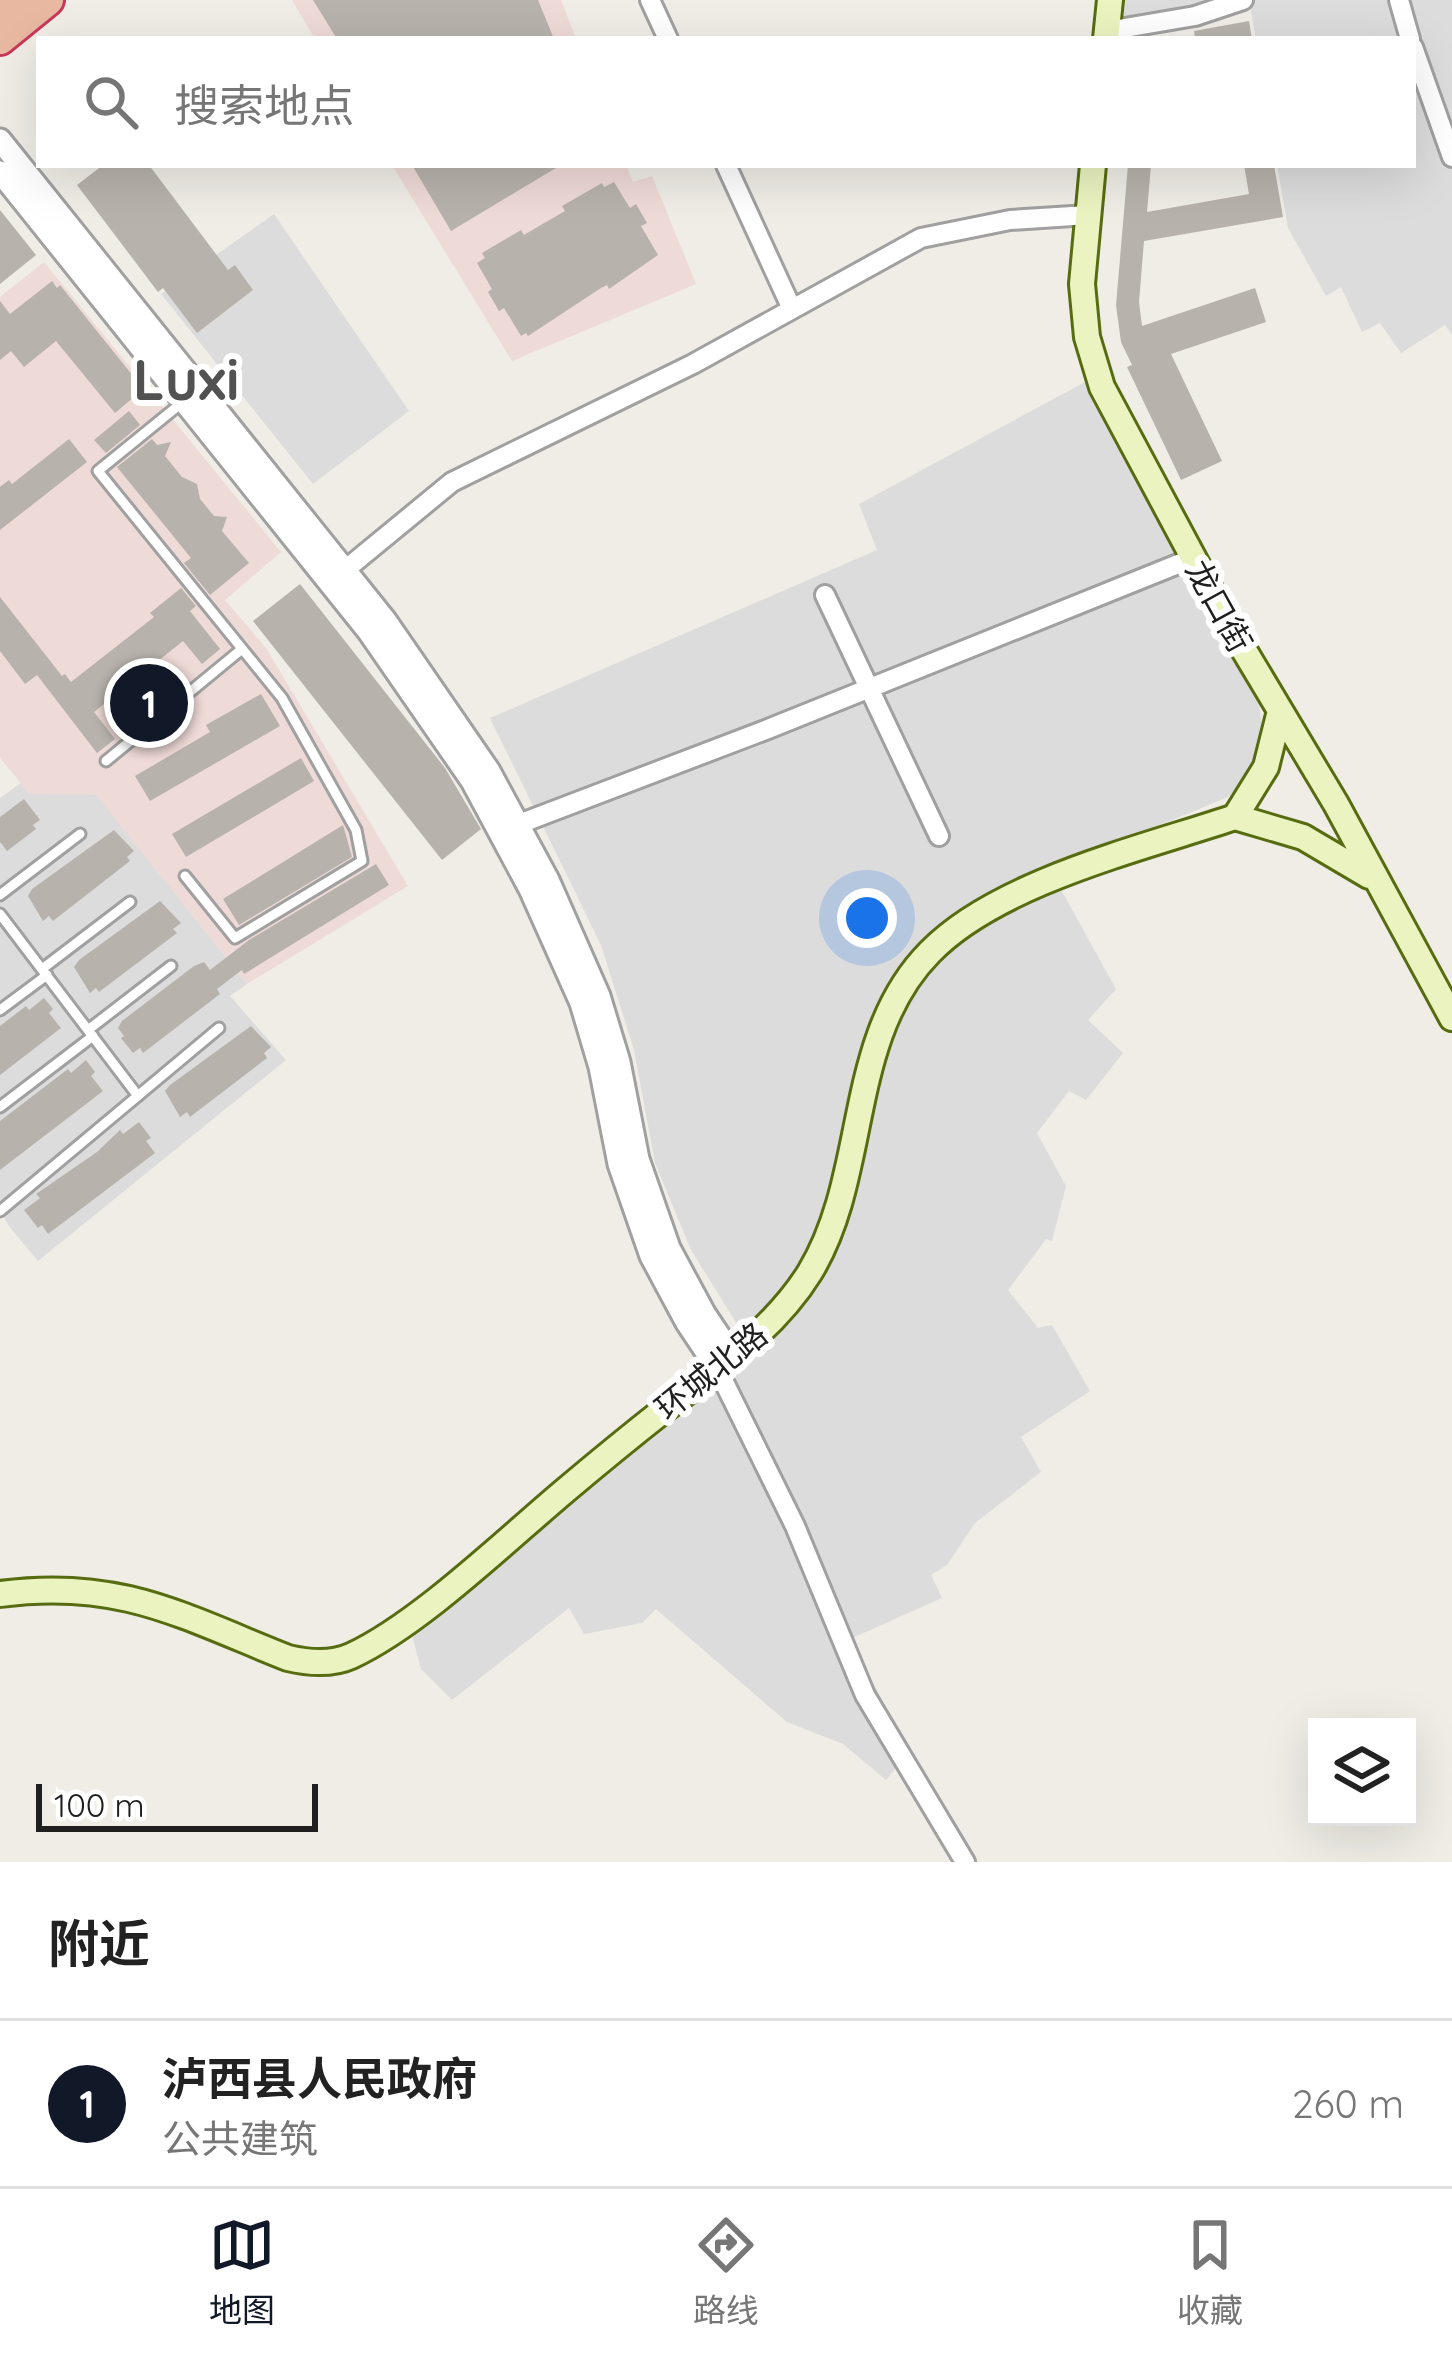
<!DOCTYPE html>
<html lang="zh">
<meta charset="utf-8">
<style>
body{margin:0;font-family:Quicksand,"Noto Sans SC",sans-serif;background:#f2f2f2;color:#222}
.controls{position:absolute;right:36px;bottom:36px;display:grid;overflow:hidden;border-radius:0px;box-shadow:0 12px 48px #0002}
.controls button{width:108px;height:108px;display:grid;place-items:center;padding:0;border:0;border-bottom:3px solid #e0e0e0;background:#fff;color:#222;font:60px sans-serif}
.scale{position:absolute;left:36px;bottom:30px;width:282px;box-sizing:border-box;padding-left:12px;border:6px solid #1f1f1f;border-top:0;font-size:33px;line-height:42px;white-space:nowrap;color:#1f1f1f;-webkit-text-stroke:9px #fff;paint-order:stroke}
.you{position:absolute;left:867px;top:918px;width:42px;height:42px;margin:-30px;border:9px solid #fff;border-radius:50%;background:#1a73e8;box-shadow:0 0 0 18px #1a73e833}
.badge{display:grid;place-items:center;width:78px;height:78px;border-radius:50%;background:#111827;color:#fff;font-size:39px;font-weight:700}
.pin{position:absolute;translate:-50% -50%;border:6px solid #fff;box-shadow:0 3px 12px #0006}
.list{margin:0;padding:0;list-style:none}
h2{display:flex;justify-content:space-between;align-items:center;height:156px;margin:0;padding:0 48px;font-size:51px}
h2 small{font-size:39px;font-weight:400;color:#767676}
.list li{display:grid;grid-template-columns:78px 1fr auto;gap:36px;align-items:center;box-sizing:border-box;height:168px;padding:0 48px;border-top:3px solid #e0e0e0}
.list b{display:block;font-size:45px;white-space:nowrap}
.list p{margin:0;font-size:39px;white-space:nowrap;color:#767676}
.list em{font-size:39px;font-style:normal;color:#767676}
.icon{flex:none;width:66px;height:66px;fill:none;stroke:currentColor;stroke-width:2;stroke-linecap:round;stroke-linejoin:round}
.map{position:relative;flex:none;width:1452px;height:1862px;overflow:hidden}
.search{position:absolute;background:#fff;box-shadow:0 12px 48px #0002;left:36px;right:36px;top:36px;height:132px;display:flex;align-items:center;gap:30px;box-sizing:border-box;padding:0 42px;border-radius:0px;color:#767676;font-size:45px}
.sheet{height:324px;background:#fff}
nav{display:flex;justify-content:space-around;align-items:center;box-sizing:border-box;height:168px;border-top:3px solid #e0e0e0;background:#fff;font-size:33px;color:#767676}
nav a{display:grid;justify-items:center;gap:6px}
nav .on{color:#111827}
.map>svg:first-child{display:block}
.residential{fill:#dddcdc}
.commercial{fill:#eedad7}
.building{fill:#b8b2ac}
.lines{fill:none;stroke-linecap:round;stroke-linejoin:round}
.service-casing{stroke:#a0a0a0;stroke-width:15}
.minor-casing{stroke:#a0a0a0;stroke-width:24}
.tertiary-casing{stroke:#a0a0a0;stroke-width:27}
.secondary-casing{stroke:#576b10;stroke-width:30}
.trunk-casing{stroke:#c93759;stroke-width:36}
.service{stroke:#fff;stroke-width:9}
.minor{stroke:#fff;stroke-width:18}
.tertiary{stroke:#fff;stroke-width:21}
.secondary{stroke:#ebf3c0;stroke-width:24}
.trunk{stroke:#e8b8a1;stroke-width:30}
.labels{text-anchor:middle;stroke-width:12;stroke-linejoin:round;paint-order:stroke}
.street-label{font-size:33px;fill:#1f1f1f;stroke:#fff}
.town-label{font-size:57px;font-weight:bold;fill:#525252;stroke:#fff}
</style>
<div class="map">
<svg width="1452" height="1862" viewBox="0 0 1452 1862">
<rect width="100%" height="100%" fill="#efede6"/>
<path class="residential" d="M 1125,0 L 1452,0 L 1452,335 L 1445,325 L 1401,353 L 1380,323 L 1362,332 L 1341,287 L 1326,296 L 1288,228 L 1277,165 L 1413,165 L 1413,39 L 1256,39 L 1250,6 L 1122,34 Z
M 274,214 L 409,411 L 313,484 L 161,294 Z
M 1085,382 L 1258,695 L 1263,739 L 1247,777 L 1228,797 L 975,901 L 925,942 L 813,1251 L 779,1294 L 742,1332 L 691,1250 L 655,1163 L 634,1050 L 601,945 L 490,718 L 877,550 L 859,504 Z
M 21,783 L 30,794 L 96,794 L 247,984 L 230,996 L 286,1060 L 38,1261 L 8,1225 L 0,1208 L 0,798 Z
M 1059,886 L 1116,989 L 1088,1020 L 1123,1053 L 1086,1100 L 1069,1091 L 1037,1133 L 1066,1186 L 1052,1241 L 1046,1239 L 1008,1290 L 1038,1328 L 1052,1325 L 1090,1391 L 1021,1437 L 1041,1472 L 975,1523 L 947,1565 L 931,1575 L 942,1598 L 850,1639 L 909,1752 L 886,1780 L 843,1744 L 787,1722 L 656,1609 L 642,1623 L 584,1634 L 569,1608 L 452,1700 L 421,1669 L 412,1635 L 756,1352 L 815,1289 L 845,1234 L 878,1083 L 908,999 L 926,971 L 968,935 Z"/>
<path class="commercial" d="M 292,0 L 561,0 L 576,39 L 315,39 Z
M 392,165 L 626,165 L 633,182 L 652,176 L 696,284 L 512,361 Z
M 44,262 L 281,552 L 225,600 L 266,648 L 408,886 L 247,984 L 96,795 L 30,794 L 0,758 L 0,297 Z"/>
<path class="building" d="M 313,0 L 538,0 L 554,39 L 337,39 Z
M 1249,21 L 1252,39 L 1195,39 L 1194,31 Z
M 103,165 L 149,165 L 228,270 L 235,265 L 253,290 L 197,333 L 163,288 L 158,292 L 77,185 Z
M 412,165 L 561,165 L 451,231 Z
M 1128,165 L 1151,165 L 1147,212 L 1249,194 L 1244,165 L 1274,165 L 1283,217 L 1144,241 L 1139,302 L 1142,326 L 1255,288 L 1266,322 L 1171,354 L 1222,461 L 1181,480 L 1127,367 L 1132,365 L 1121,342 L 1116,305 Z
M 614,182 L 630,208 L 636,204 L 647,223 L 641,226 L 658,255 L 609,289 L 607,285 L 601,288 L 528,336 L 526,333 L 521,336 L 504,308 L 499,311 L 488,292 L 492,289 L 477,263 L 485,258 L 482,253 L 521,230 L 524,235 L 534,229 L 565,211 L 562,206 L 602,183 L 604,187 Z
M 0,210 L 36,255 L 0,284 Z
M 52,281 L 57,288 L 60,285 L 137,381 L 135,383 L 141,391 L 115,413 L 56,341 L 24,367 L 11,351 L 0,360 L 0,301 L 10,314 Z
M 129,411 L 140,425 L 106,453 L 94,440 Z
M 69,439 L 87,462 L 0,530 L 0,487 L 9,480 L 12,484 Z
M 152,439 L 157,445 L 171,442 L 165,456 L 182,477 L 197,484 L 200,499 L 214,516 L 227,517 L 222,531 L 249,563 L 210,595 L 184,563 L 191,558 L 117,467 Z
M 300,584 L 445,768 L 481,829 L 442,860 L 253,621 Z
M 181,588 L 196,606 L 190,611 L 220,649 L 202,664 L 183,641 L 94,712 L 115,739 L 97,753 L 37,675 L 25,684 L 0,651 L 0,597 L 62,676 L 65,674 L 71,682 L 154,617 L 150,613 Z
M 261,694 L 280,726 L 150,801 L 135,776 L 210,732 L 206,725 Z
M 301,758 L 314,781 L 186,857 L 172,834 Z
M 24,799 L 40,820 L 33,825 L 36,829 L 7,851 L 0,842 L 0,817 Z
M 343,825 L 352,857 L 239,925 L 223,899 Z
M 114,830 L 134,851 L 127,857 L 130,861 L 53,921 L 49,916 L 43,921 L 28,896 L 32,889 Z
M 376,864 L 389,885 L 244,974 L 242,970 L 217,989 L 220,994 L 143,1053 L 140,1048 L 133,1053 L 121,1038 L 124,1036 L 118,1028 L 122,1021 L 194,966 L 204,962 L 210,970 L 249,940 Z
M 160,901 L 181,923 L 173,929 L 177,933 L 99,992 L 96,988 L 90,993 L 74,967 L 79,960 Z
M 44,998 L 53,1009 L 49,1013 L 61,1028 L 0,1075 L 0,1026 L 26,1006 L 29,1010 Z
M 251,1026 L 271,1047 L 264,1053 L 267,1058 L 190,1117 L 187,1112 L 180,1117 L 165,1091 L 170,1085 Z
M 86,1060 L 95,1072 L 91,1076 L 103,1091 L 0,1170 L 0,1121 L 68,1069 L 71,1073 Z
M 139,1122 L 151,1138 L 146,1141 L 155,1153 L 48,1234 L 42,1225 L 38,1228 L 24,1210 L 40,1198 L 36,1194 L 97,1152 L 120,1130 L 123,1134 Z"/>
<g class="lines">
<g class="service-casing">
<path id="service" d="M 184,401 L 98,471 L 282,698 L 356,830 L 362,861 L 235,938 L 185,876
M 106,761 L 242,649
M 0,895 L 80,834
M 0,914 L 138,1096
M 42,969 L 130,902
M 0,1010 L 47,975
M 88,1030 L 171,966
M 0,1107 L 93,1036
M 0,1211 L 219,1028"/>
</g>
<g class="minor-casing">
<path id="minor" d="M 650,0 L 668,39
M 1399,0 L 1410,39
M 1107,31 L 1195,16 L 1243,0
M 1413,47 L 1452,157
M 726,165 L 792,309
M 345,570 L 452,482 L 693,364 L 921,238 L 1010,220 L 1088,215
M 825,595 L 939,836
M 519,824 L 768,729 L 1193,558
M 717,1368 L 795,1526 L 865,1695 L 965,1862"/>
</g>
<g class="tertiary-casing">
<path id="tertiary" d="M 0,140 L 385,620 L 489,771 L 548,880 L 599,996 L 619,1062 L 638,1159 L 669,1248 L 704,1313 L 732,1355
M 0,172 L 369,632 L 472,781 L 530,889 L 581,1003 L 600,1067 L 619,1164 L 651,1256 L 687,1323 L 717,1368"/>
</g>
<g class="secondary-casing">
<path id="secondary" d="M 1106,39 L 1110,0
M 1093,165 L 1082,284 L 1087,337 L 1102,387 L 1232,630 L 1336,804 L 1452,1018
M 1235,817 L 1303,837 L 1369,876
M 1235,817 L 1266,767 L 1280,711
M 0,1594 C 119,1578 182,1616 288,1658 C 309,1663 331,1665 351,1656 C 420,1624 506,1540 567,1489 C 599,1462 632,1435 665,1409 C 717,1368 775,1329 810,1272 C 870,1173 845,1038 930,952 C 998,882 1143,848 1235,817"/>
</g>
<g class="trunk-casing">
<path id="trunk" d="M 0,11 L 14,0
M 0,39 L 48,0"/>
</g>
<use href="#service" class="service"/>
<use href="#minor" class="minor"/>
<use href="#tertiary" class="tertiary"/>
<use href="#secondary" class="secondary"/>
<use href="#trunk" class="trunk"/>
</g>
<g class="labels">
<g class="street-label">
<text transform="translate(1219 606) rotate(61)" y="12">龙口街</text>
<text transform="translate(711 1371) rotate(-39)" y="12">环城北路</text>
</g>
<g class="town-label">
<text x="186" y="400">Luxi</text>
</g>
</g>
</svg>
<div class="controls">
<button><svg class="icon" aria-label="layers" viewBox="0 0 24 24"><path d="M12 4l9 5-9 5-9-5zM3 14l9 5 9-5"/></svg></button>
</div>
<div class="scale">100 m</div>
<div class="you"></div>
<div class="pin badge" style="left:149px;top:703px">1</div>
<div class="search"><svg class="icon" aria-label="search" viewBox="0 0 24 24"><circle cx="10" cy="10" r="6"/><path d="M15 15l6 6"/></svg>搜索地点</div>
</div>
<section class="sheet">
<h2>附近<small></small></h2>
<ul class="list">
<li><span class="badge">1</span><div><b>泸西县人民政府</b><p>公共建筑</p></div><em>260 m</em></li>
</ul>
</section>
<nav>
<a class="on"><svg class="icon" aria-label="map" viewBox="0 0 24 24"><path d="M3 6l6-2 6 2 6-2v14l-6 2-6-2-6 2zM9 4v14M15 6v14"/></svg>地图</a>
<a><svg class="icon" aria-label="directions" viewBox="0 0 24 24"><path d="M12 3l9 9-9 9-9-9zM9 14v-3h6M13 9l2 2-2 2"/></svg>路线</a>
<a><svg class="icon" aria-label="saved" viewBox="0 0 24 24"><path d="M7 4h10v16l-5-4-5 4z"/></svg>收藏</a>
</nav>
